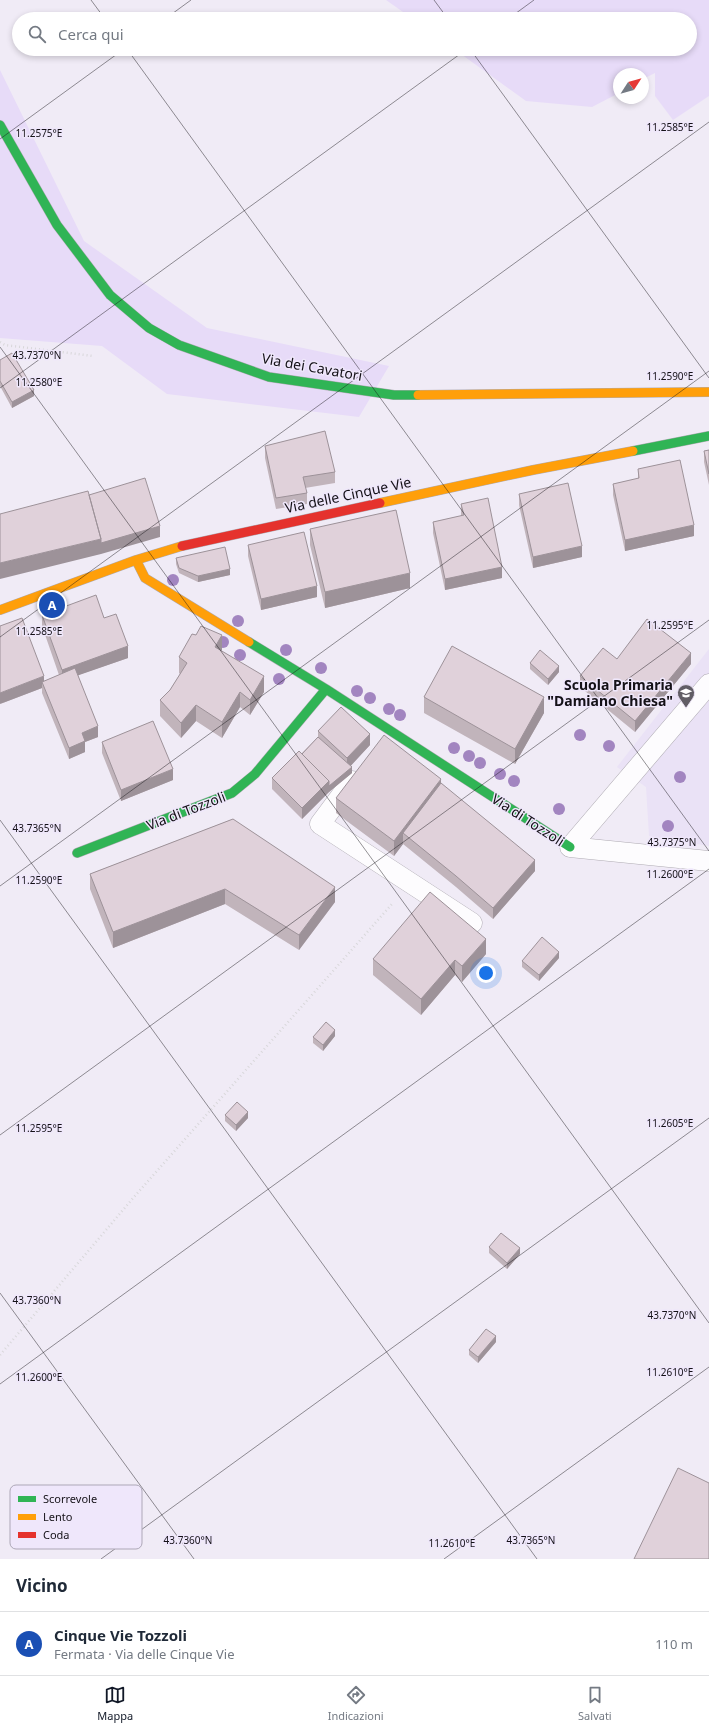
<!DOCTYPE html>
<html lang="it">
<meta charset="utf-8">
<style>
body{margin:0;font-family:"Noto Sans",sans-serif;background:#f2f2f3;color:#1f2937}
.compass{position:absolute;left:613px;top:68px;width:36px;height:36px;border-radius:50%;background:#fff;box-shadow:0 2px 6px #0003;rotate:54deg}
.you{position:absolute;left:486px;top:973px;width:14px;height:14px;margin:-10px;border:3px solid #fff;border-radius:50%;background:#1a73e8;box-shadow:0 0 0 6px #1a73e833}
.badge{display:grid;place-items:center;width:26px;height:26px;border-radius:50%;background:#111827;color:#fff;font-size:13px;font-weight:700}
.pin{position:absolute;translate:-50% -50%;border:2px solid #fff;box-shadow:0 1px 4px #0006}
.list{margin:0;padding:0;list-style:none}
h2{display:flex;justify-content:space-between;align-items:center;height:52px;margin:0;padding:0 16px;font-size:17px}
h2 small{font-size:13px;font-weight:400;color:#747a83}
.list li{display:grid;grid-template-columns:26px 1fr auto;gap:12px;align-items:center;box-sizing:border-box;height:64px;padding:0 16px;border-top:1px solid #e0e1e3}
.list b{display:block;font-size:15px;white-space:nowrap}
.list p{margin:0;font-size:13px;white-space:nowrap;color:#747a83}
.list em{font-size:13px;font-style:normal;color:#747a83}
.icon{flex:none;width:22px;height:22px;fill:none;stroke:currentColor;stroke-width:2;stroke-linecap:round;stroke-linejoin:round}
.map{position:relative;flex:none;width:709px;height:1559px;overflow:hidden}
.search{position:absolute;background:#fff;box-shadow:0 2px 6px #0003;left:12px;right:12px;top:12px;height:44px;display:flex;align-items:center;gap:10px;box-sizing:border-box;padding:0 14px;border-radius:22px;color:#747a83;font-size:15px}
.sheet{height:116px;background:#fff}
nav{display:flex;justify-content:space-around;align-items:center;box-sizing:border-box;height:56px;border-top:1px solid #e0e1e3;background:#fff;font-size:11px;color:#747a83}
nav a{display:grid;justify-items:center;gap:2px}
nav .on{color:#111827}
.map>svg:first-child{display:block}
.built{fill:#eae2f6}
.green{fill:#e7dbf8}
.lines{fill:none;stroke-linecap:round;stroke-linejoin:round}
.lane-casing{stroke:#afabb3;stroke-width:21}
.fast-casing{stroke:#afabb3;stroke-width:10}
.slow-casing{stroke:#afabb3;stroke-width:10}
.jam-casing{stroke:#afabb3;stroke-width:10}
.path{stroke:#d8d7da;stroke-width:2.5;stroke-dasharray:1 3;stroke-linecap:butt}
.lane{stroke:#fdfcfe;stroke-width:20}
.fast{stroke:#30b455;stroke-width:9}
.slow{stroke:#ff9f0a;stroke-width:9}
.jam{stroke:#e5322d;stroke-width:9}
.tree{fill:#a285c0}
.wall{fill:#c1b4bb}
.shaded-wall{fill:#9d9299}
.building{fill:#e0d1da;stroke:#9d9299}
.ticks{fill:none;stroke:#141117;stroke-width:1;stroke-opacity:0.45}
.labels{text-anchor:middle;stroke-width:3;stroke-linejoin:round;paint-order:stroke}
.street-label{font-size:14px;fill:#141117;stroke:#efe7fb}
.poi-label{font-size:14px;font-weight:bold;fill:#141117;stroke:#efe7fb;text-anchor:end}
.key{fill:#efe7fb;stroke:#ada7b7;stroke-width:1}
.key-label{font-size:11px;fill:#141117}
.ticks-label{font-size:10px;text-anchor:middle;fill:#141117;stroke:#efe7fb;stroke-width:3;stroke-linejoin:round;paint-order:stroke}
</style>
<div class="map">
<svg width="709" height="1559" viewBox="0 0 709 1559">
<rect width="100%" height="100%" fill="#f0ebf6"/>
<path class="built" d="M 709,649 L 709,846 L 649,836 L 646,787 L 617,767 Z"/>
<path class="green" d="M 386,0 L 709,0 L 709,96 L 673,120 L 655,96 L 655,73 L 643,79 L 643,74 L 619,74 L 619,93 L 592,107 L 526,101 L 454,49 L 690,49 L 690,19 L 413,19 Z
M 0,70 L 84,241 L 207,328 L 389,366 L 359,417 L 167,394 L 102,346 L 0,338 Z"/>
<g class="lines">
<g class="lane-casing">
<path id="lane" d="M 352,781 L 320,824 L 472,923
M 570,847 L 709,684
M 570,847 L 709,861"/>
</g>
<g class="fast-casing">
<path id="fast" d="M 0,125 L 57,225 L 110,295 L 149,328 L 179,345 L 269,377 L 394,395 L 418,395
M 633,451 L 709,436
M 249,642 L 326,689 L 570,847
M 77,853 L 232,793 L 255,774 L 326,689"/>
</g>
<g class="slow-casing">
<path id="slow" d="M 418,395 L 709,392
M 380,503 L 533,470 L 633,451
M 136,560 L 145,578 L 249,642
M 0,610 L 136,560 L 182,546"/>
</g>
<g class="jam-casing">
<path id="jam" d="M 182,546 L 380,503"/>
</g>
<path class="path" d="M 0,342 L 5,345 L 93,356
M 0,1355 L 134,1197 L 392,904"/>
<use href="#lane" class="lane"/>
<use href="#fast" class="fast"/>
<use href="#slow" class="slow"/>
<use href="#jam" class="jam"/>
</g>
<g class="tree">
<circle cx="173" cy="580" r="6"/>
<circle cx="238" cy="621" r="6"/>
<circle cx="223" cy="642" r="6"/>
<circle cx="286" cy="650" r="6"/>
<circle cx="240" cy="655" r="6"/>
<circle cx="321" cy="668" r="6"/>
<circle cx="279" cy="679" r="6"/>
<circle cx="357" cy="691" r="6"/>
<circle cx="370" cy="698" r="6"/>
<circle cx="389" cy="709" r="6"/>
<circle cx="400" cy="715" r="6"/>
<circle cx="580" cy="735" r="6"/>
<circle cx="609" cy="746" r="6"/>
<circle cx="454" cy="748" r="6"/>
<circle cx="469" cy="756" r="6"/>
<circle cx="480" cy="763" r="6"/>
<circle cx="500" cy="774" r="6"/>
<circle cx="680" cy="777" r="6"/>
<circle cx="514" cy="781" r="6"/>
<circle cx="559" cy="809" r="6"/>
<circle cx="668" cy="826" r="6"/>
</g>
<path class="wall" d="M 0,360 L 34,396 L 12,408 L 0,386 Z
M 265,446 L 335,472 L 335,483 L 305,488 L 307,493 L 307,504 L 276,509 L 265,458 Z
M 709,450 L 709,485 L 704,462 L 704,451 Z
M 638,469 L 694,536 L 625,551 L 613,495 L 613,484 L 638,479 Z
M 519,494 L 582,557 L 533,568 L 519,505 Z
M 461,504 L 502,578 L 445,590 L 433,533 L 433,522 L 461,516 Z
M 310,529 L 410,588 L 325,608 L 310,545 Z
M 248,545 L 317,597 L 261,610 L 248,556 Z
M 176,558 L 230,575 L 198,582 L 179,573 L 176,564 Z
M 42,615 L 104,618 L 128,658 L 78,675 L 98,737 L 85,742 L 85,752 L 69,759 L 42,693 L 42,688 L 0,704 L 44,681 L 59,675 L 42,626 Z
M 221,651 L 264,692 L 250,715 L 240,707 L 222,738 L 196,721 L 181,738 L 160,716 L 160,700 L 170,690 L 180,674 L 179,673 L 179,657 L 222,651 Z
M 617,659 L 691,664 L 635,732 L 580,687 L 580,676 Z
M 530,663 L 559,672 L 548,685 L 530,669 Z
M 424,697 L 544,713 L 515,764 L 424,713 Z
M 318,731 L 370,745 L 350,766 L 352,773 L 329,792 L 302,819 L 272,789 L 272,778 L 302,753 L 318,737 Z
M 102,742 L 173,780 L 121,801 L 102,753 Z
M 441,783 L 535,871 L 493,919 L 456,887 L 403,844 L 394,856 L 336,813 L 336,798 Z
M 233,819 L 335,902 L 299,950 L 225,904 L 113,948 L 90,889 L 90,874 Z
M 486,954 L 462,982 L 455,975 L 421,1015 L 373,975 L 373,959 Z
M 559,958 L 539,981 L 522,967 L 522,961 Z
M 335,1036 L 323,1051 L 313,1043 L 313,1037 Z
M 225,1115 L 248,1118 L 236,1131 L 225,1121 Z
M 489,1247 L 520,1254 L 507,1269 L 489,1253 Z
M 496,1342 L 478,1363 L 469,1355 L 469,1350 Z"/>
<path class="shaded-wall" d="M 34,390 L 34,396 L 12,408 L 12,402 Z
M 694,525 L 694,536 L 625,551 L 625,540 Z
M 160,526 L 160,537 L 101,554 L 0,579 L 0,563 L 101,539 Z
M 582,546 L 582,557 L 533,568 L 533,557 Z
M 502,567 L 502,578 L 445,590 L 445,579 Z
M 230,569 L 230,575 L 198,582 L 198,576 Z
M 410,573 L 410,588 L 325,608 L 325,592 Z
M 317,586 L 317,597 L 261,610 L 261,599 Z
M 222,635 L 222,651 L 215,663 L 215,647 Z
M 128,646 L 128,658 L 62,681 L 62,670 Z
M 691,653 L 691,664 L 635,732 L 635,721 Z
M 559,666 L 559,672 L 548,685 L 548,679 Z
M 44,676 L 44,687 L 42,682 L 42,688 L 0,704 L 0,693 Z
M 264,676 L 264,692 L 250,715 L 250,700 Z
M 240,692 L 240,707 L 222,738 L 222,722 Z
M 544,697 L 544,713 L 515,764 L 515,749 Z
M 196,705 L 196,721 L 181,738 L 181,723 Z
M 98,726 L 98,737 L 85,742 L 85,752 L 69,759 L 69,748 L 82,733 Z
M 370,734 L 370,745 L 347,770 L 347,758 Z
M 352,767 L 352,773 L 329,792 L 302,819 L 302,808 L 329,781 Z
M 173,769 L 173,780 L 121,801 L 121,790 Z
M 441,779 L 441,794 L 403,833 L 403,844 L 394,856 L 394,841 Z
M 535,860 L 535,871 L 493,919 L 493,908 Z
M 335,887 L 335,902 L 299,950 L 299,935 Z
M 225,889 L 225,904 L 113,948 L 113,932 Z
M 486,939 L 486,954 L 462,982 L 462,966 Z
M 559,952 L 559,958 L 539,981 L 539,975 Z
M 455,960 L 455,975 L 421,1015 L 421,999 Z
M 335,1030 L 335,1036 L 323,1051 L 323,1045 Z
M 248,1112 L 248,1118 L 236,1131 L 236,1125 Z
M 520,1248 L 520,1254 L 507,1269 L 507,1263 Z
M 496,1336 L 496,1342 L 478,1363 L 478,1357 Z"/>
<path class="building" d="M 12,353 L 34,390 L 12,402 L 0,381 L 0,360 Z
M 325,431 L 335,472 L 303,477 L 307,493 L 276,498 L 265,446 Z
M 709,450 L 709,474 L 704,451 Z
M 680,460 L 694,525 L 625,540 L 613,484 L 639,478 L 638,469 Z
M 145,478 L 160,526 L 101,543 L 101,539 L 89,495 Z
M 568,483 L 582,546 L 533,557 L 519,494 Z
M 88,491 L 101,539 L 0,563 L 0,514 Z
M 488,498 L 502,567 L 445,579 L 433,522 L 464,515 L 461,504 Z
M 396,510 L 410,573 L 325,592 L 310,529 Z
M 304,532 L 317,586 L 261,599 L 248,545 Z
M 225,547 L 230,569 L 198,576 L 179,568 L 176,558 Z
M 96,595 L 104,618 L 116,614 L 128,646 L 62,670 L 42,615 Z
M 22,618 L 44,676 L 0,693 L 0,626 Z
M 647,619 L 691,653 L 635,721 L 580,676 L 603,648 L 617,659 Z
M 201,626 L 222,635 L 215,647 L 264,676 L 250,700 L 240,692 L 222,722 L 196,705 L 181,723 L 160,700 L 170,690 L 187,663 L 179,657 L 192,634 L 196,635 Z
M 452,646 L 544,697 L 515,749 L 424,697 Z
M 540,650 L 559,666 L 548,679 L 530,663 Z
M 75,668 L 98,726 L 82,733 L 85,741 L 69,748 L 42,682 Z
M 341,707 L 370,734 L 347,758 L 318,731 Z
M 153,721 L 173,769 L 121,790 L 102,742 Z
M 384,735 L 441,779 L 394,841 L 336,798 Z
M 318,737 L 352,767 L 329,786 L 329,781 L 302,754 Z
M 299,751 L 329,781 L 302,808 L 272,778 Z
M 441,783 L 535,860 L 493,908 L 456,876 L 403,833 Z
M 233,819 L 335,887 L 299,935 L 225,889 L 113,932 L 90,874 Z
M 430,892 L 486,939 L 462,966 L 455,960 L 421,999 L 373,959 Z
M 542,937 L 559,952 L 539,975 L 522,961 Z
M 326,1022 L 335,1030 L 323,1045 L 313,1037 Z
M 237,1102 L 248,1112 L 236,1125 L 225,1115 Z
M 501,1233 L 520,1248 L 507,1263 L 489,1247 Z
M 486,1329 L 496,1336 L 478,1357 L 469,1350 Z
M 678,1468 L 709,1483 L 709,1559 L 634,1559 Z"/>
<path class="ticks" d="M 91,0 L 105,19M 434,0 L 448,19M 165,19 L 191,0M 508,19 L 534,0M 127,49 L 709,851M 470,49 L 709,378M 0,139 L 124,49M 0,347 L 709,1323M 0,388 L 467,49M 0,637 L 709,122M 0,820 L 537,1559M 0,886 L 709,371M 0,1135 L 709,620M 0,1293 L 194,1559M 0,1384 L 709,869M 101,1559 L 709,1118M 444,1559 L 709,1367"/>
<defs>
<g id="school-pin" transform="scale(0.9)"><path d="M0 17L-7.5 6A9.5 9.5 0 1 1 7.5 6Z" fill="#615d65" stroke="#efe7fb"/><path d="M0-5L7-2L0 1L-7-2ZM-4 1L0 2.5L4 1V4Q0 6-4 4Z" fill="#fff"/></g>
</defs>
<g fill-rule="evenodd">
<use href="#school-pin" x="686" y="693"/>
</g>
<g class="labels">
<g class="street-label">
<text transform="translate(312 367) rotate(10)" y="5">Via dei Cavatori</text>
<text transform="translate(348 495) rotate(-12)" y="5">Via delle Cinque Vie</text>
<text transform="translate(186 811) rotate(-21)" y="5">Via di Tozzoli</text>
<text transform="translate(528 820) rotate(33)" y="5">Via di Tozzoli</text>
</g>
<g class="poi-label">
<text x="673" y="690">Scuola Primaria<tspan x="673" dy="16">"Damiano Chiesa"</tspan></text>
</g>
</g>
<rect x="10" y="1485" width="132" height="64" rx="6" class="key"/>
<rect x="18" y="1496" width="18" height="6" fill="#30b455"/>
<rect x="18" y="1514" width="18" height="6" fill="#ff9f0a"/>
<rect x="18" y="1532" width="18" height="6" fill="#e5322d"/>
<g class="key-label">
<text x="43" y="1503">Scorrevole</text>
<text x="43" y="1521">Lento</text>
<text x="43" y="1539">Coda</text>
</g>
<g class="ticks-label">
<text x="670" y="131">11.2585°E</text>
<text x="39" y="137">11.2575°E</text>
<text x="37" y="359">43.7370°N</text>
<text x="670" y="380">11.2590°E</text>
<text x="39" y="386">11.2580°E</text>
<text x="670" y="629">11.2595°E</text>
<text x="39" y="635">11.2585°E</text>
<text x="37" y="832">43.7365°N</text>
<text x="672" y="846">43.7375°N</text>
<text x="670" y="878">11.2600°E</text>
<text x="39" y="884">11.2590°E</text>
<text x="670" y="1127">11.2605°E</text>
<text x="39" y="1132">11.2595°E</text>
<text x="37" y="1304">43.7360°N</text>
<text x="672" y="1319">43.7370°N</text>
<text x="670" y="1376">11.2610°E</text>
<text x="39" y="1381">11.2600°E</text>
<text x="188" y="1544">43.7360°N</text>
<text x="531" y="1544">43.7365°N</text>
<text x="452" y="1547">11.2610°E</text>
</g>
</svg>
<svg class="compass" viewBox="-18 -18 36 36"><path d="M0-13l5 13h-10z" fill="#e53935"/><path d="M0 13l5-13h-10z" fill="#747a83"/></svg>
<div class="you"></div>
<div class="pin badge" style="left:52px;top:605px;background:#1a4fb4">A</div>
<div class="search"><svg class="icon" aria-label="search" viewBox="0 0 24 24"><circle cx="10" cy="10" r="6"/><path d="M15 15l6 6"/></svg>Cerca qui</div>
</div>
<section class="sheet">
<h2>Vicino<small></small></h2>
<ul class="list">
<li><span class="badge" style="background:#1a4fb4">A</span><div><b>Cinque Vie Tozzoli</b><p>Fermata · Via delle Cinque Vie</p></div><em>110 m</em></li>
</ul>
</section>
<nav>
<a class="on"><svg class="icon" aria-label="map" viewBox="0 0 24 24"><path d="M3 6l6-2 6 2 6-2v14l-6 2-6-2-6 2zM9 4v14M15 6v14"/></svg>Mappa</a>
<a><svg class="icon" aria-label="directions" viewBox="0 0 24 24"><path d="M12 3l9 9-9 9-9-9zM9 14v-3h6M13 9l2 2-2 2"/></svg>Indicazioni</a>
<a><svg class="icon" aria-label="saved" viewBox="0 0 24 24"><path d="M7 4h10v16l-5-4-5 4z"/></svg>Salvati</a>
</nav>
